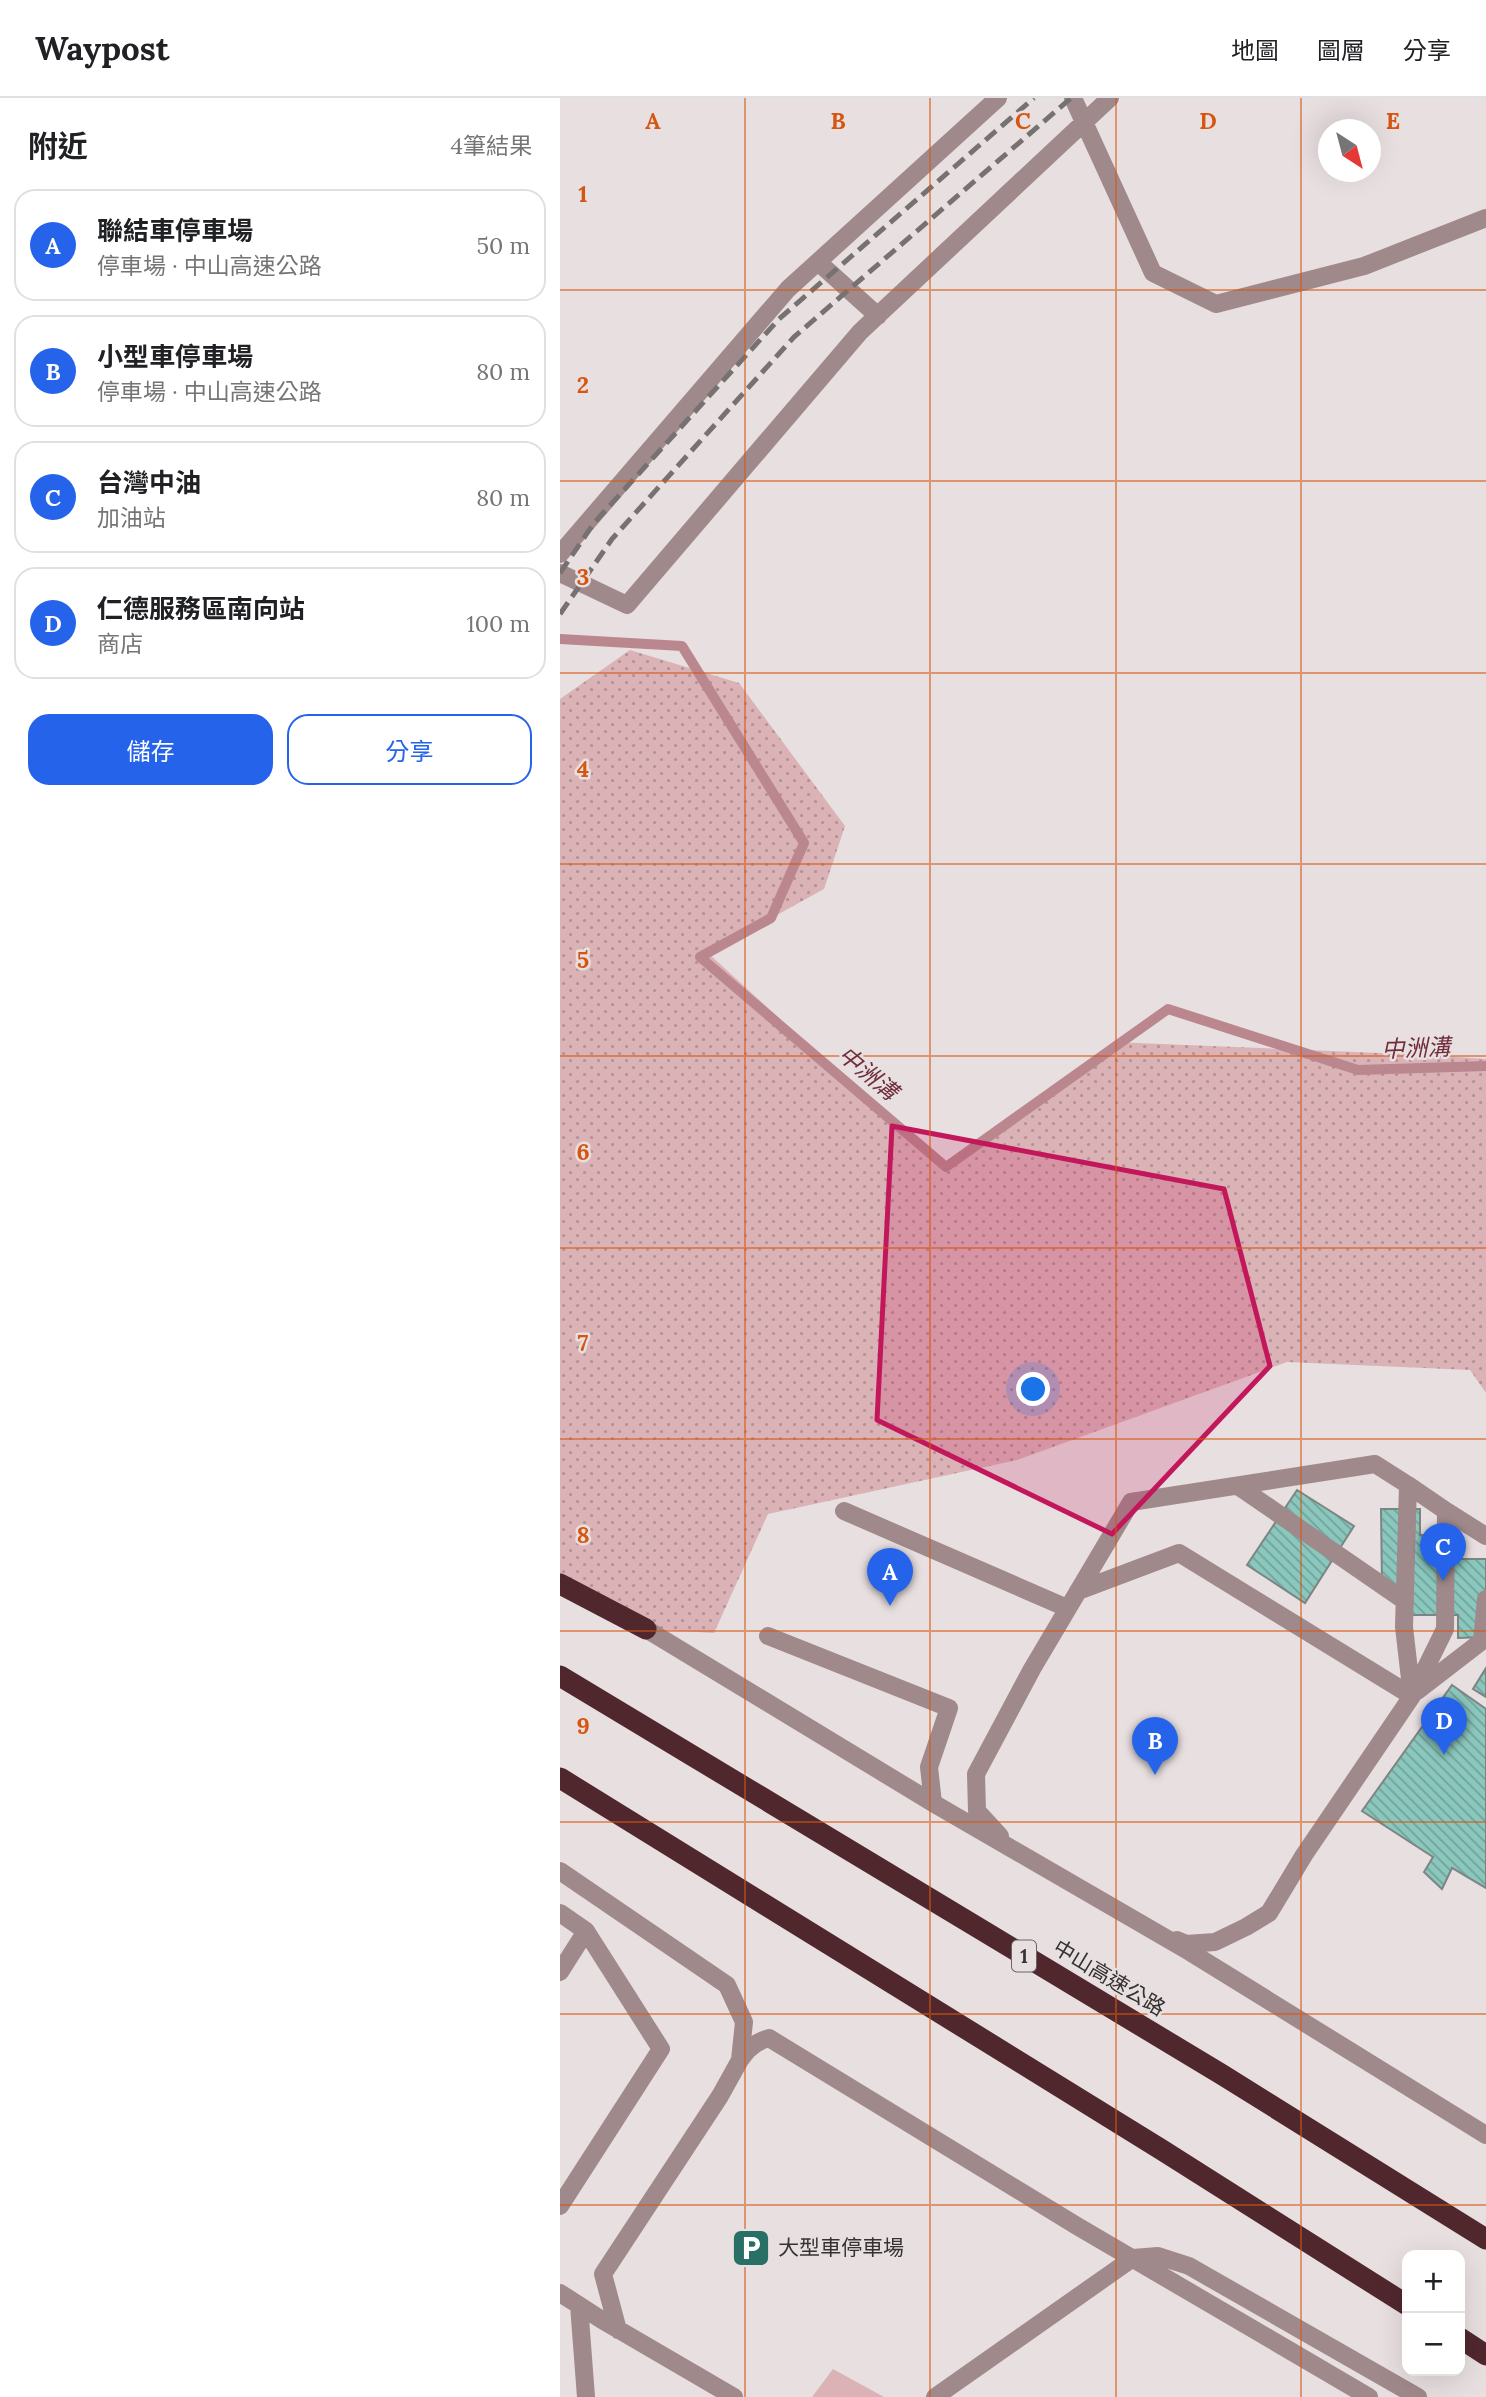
<!DOCTYPE html>
<html lang="zh-TW">
<meta charset="utf-8">
<style>
body{margin:0;font-family:Lora,"Noto Sans TC",serif;background:#f6f6f6;color:#202124}
.controls{position:absolute;right:21px;bottom:21px;display:grid;overflow:hidden;border-radius:14px;box-shadow:0 7px 28px #0002}
.controls button{width:63px;height:63px;display:grid;place-items:center;padding:0;border:0;border-bottom:2px solid #e0e0e0;background:#fff;color:#202124;font:35px sans-serif}
.compass{position:absolute;left:758px;top:21px;width:63px;height:63px;border-radius:50%;background:#fff;box-shadow:0 7px 28px #0002;rotate:144deg}
.you{position:absolute;left:474px;top:1292px;width:24px;height:24px;margin:-18px;border:5px solid #fff;border-radius:50%;background:#1a73e8;box-shadow:0 0 0 10px #1a73e833}
.badge{display:grid;place-items:center;width:46px;height:46px;border-radius:50%;background:#2563eb;color:#fff;font-size:23px;font-weight:700}
.pin{position:absolute;translate:-50% -58px;filter:drop-shadow(0 2px 4px #0008)}
.pin::after{content:'';position:absolute;top:37px;width:24px;height:21px;background:inherit;clip-path:polygon(0 0,100% 0,50% 100%)}
.list{margin:0;padding:0;list-style:none}
h2{display:flex;justify-content:space-between;align-items:center;height:91px;margin:0;padding:0 28px;font-size:30px}
h2 small{font-size:23px;font-weight:400;color:#757577}
.list li{display:grid;grid-template-columns:46px 1fr auto;gap:21px;align-items:center;box-sizing:border-box;height:112px;margin:0 14px 14px;padding:0 14px;border:2px solid #e0e0e0;border-radius:21px}
.list b{display:block;font-size:26px;white-space:nowrap}
.list p{margin:0;font-size:23px;white-space:nowrap;color:#757577}
.list em{font-size:23px;font-style:normal;color:#757577}
.actions{display:flex;gap:14px;padding:21px 28px}
.actions a{flex:1;padding:16px 0;border:2px solid #2563eb;border-radius:21px;text-align:center;font-size:24px;color:#2563eb}
.actions .main{background:#2563eb;color:#fff}
.map{position:relative;flex:none;width:926px;height:2299px;overflow:hidden}
header{display:flex;align-items:center;gap:42px;box-sizing:border-box;height:98px;padding:0 35px;background:#fff;border-bottom:2px solid #e0e0e0}
header strong{font-size:33px}
nav{display:flex;gap:38px;margin-inline-start:auto;font-size:24px}
main{display:flex}
aside{flex:1;background:#fff}
.map>svg:first-child{display:block}
.grass{fill:url(#grass-dots)}
.garden{fill:#dbb3b7}
.lines{fill:none;stroke-linecap:round;stroke-linejoin:round}
.stream{stroke:#bb878e;stroke-width:10}
.building{fill:url(#building-back-hatch);stroke:#7d8584;stroke-width:2}
.minor{stroke:#a0898b;stroke-width:18}
.highway{stroke:#51272e;stroke-width:21}
.rail{stroke:#777272;stroke-width:5;stroke-dasharray:14 7;stroke-linecap:butt}
.marked{fill:#c2185b;fill-opacity:0.2;stroke:#c2185b;stroke-width:5;stroke-linejoin:round}
.grid{fill:none;stroke:#d65510;stroke-width:2;stroke-opacity:0.55}
.labels{text-anchor:middle;stroke-width:5;stroke-linejoin:round;paint-order:stroke}
.shield{fill:#e8dfe0;stroke:#6b6666;stroke-width:2}
.shield-label{font-size:19px;font-weight:bold;fill:#353232}
.street-label{font-size:21px;fill:#353232;stroke:#e8dfe0}
.poi-label{font-size:21px;fill:#353232;stroke:#e8dfe0;text-anchor:start}
.water-label{font-size:23px;font-style:italic;fill:#702e3b;stroke:#e8dfe0}
.grid-label{font-size:23px;text-anchor:middle;font-weight:bold;fill:#d65510;stroke:#e8dfe0;stroke-width:5;stroke-linejoin:round;paint-order:stroke}
</style>
<header>
<strong>Waypost</strong>
<nav><a>地圖</a><a>圖層</a><a>分享</a></nav>
</header>
<main>
<aside>
<h2>附近<small>4筆結果</small></h2>
<ul class="list">
<li><span class="badge">A</span><div><b>聯結車停車場</b><p>停車場 · 中山高速公路</p></div><em>50 m</em></li>
<li><span class="badge">B</span><div><b>小型車停車場</b><p>停車場 · 中山高速公路</p></div><em>80 m</em></li>
<li><span class="badge">C</span><div><b>台灣中油</b><p>加油站</p></div><em>80 m</em></li>
<li><span class="badge">D</span><div><b>仁德服務區南向站</b><p>商店</p></div><em>100 m</em></li>
</ul>
<div class="actions"><a class="main">儲存</a><a>分享</a></div>
</aside>
<div class="map">
<svg width="926" height="2299" viewBox="0 0 926 2299">
<defs>
<pattern id="grass-dots" width="8" height="8" patternUnits="userSpaceOnUse" patternTransform="scale(1.75)"><rect width="8" height="8" fill="#dbb3b7"/><path d="M2 2h.1M6 6h.1" fill="none" stroke="#b29295" stroke-width="1.8" stroke-linecap="round"/></pattern>
<pattern id="building-back-hatch" width="6" height="6" patternUnits="userSpaceOnUse" patternTransform="scale(1.75)"><rect width="6" height="6" fill="#8ac7bd"/><path d="M-1 5l2 2M0 0l6 6M5-1l2 2" fill="none" stroke="#72a29a"/></pattern>
</defs>
<rect width="100%" height="100%" fill="#e8dfe0"/>
<path class="grass" d="M 70,552 L 179,585 L 285,728 L 264,791 L 148,855 L 383,1070 L 553,944 L 869,957 L 926,961 L 926,1295 L 910,1272 L 727,1264 L 457,1362 L 208,1416 L 154,1535 L 86,1531 L 0,1486 L 0,601 Z"/>
<path class="garden" d="M 273,2271 L 324,2299 L 252,2299 Z"/>
<g class="lines">
<path class="stream" d="M 0,541 L 122,548 L 244,745 L 211,820 L 140,859 L 386,1069 L 608,911 L 798,972 L 926,968"/>
</g>
<path class="building" d="M 737,1392 L 794,1428 L 745,1505 L 687,1467 Z
M 821,1411 L 860,1411 L 860,1437 L 897,1437 L 898,1461 L 926,1461 L 926,1539 L 898,1540 L 898,1517 L 852,1517 L 822,1487 Z
M 926,1570 L 926,1599 L 913,1591 Z
M 892,1587 L 926,1611 L 926,1790 L 892,1770 L 882,1791 L 864,1774 L 873,1759 L 802,1713 Z"/>
<g class="lines">
<path class="minor" d="M 513,0 L 593,175 L 656,206 L 804,168 L 926,120
M 258,164 L 318,218
M 0,456 L 228,191 L 438,0
M 0,475 L 67,507 L 300,234 L 550,0
M 848,1387 L 886,1413 L 885,1531 L 852,1598
M 678,1388 L 845,1503
M 284,1413 L 507,1510
M 886,1413 L 926,1438
M 518,1493 L 619,1455 L 852,1598 L 744,1757 L 709,1815 L 686,1829 L 655,1844 L 626,1846 L 617,1842
M 86,1531 L 373,1705 L 630,1854 L 926,2037
M 208,1538 L 389,1610 L 369,1669 L 373,1705
M 857,1593 L 922,1543 L 926,1501
M 440,1738 L 417,1713 L 416,1676 L 472,1571 L 571,1404 L 815,1366 L 848,1387 L 844,1529 L 852,1598
M 0,1773 L 167,1887 L 184,1924 L 180,1962 L 160,1998 L 43,2176 L 58,2232
M 0,1815 L 26,1833 L 0,1874
M 180,1962 C 188,1950 196,1944 209,1940 L 517,2128 L 809,2299
M 0,2108 L 101,1951 L 26,1833
M 0,2195 L 42,2222 L 174,2299
M 19,2207 L 26,2299
M 375,2299 L 573,2160 L 598,2158 L 629,2168 L 858,2299"/>
<path class="highway" d="M 0,1486 L 86,1531
M 0,1578 L 661,1976 L 926,2141
M 0,1680 L 602,2052 L 847,2207
M 900,2240 L 926,2257"/>
<path class="rail" d="M 0,475 L 34,425 L 219,221 L 474,0
M 0,516 L 52,441 L 234,239 L 511,0"/>
</g>
<path class="marked" d="M 332,1028 L 664,1091 L 710,1268 L 552,1436 L 317,1322 Z"/>
<path class="grid" d="M 185,0 L 185,2299M 370,0 L 370,2299M 556,0 L 556,2299M 741,0 L 741,2299M 0,192 L 926,192M 0,383 L 926,383M 0,575 L 926,575M 0,766 L 926,766M 0,958 L 926,958M 0,1150 L 926,1150M 0,1341 L 926,1341M 0,1533 L 926,1533M 0,1724 L 926,1724M 0,1916 L 926,1916M 0,2107 L 926,2107"/>
<defs>
<g id="parking-square" transform="scale(2.0125)"><rect x="-9" y="-9" width="18" height="18" rx="4" fill="#286f66" stroke="#e8dfe0"/><path d="M-3.5-5.5H1a3.5 3.5 0 0 1 0 7H-1V5.5H-3.5ZM-1-3.4V-.6H.8a1.4 1.4 0 0 0 0-2.8Z" fill="#fff"/></g>
</defs>
<g fill-rule="evenodd">
<use href="#parking-square" x="191" y="2150"/>
</g>
<g class="labels">
<rect class="shield" x="452" y="1842.5" width="24" height="31" rx="5"/>
<g class="shield-label">
<text x="464" y="1865">1</text>
</g>
<g class="street-label">
<text transform="translate(549 1880) rotate(31)" y="7">中山高速公路</text>
</g>
<g class="poi-label">
<text x="218" y="2157">大型車停車場</text>
</g>
<g class="water-label">
<text transform="translate(856 950) rotate(-2)" y="8">中洲溝</text>
<text transform="translate(308 975) rotate(40)" y="8">中洲溝</text>
</g>
</g>
<g class="grid-label">
<text x="93" y="31">A</text>
<text x="278" y="31">B</text>
<text x="463" y="31">C</text>
<text x="648" y="31">D</text>
<text x="833" y="31">E</text>
<text x="23" y="104">1</text>
<text x="23" y="295">2</text>
<text x="23" y="487">3</text>
<text x="23" y="679">4</text>
<text x="23" y="870">5</text>
<text x="23" y="1062">6</text>
<text x="23" y="1253">7</text>
<text x="23" y="1445">8</text>
<text x="23" y="1636">9</text>
</g>
</svg>
<div class="controls">
<button>+</button>
<button>−</button>
</div>
<svg class="compass" viewBox="-18 -18 36 36"><path d="M0-13l5 13h-10z" fill="#e53935"/><path d="M0 13l5-13h-10z" fill="#757577"/></svg>
<div class="you"></div>
<div class="pin badge" style="left:330px;top:1508px">A</div>
<div class="pin badge" style="left:595px;top:1677px">B</div>
<div class="pin badge" style="left:883px;top:1483px">C</div>
<div class="pin badge" style="left:884px;top:1657px">D</div>
</div>
</main>
